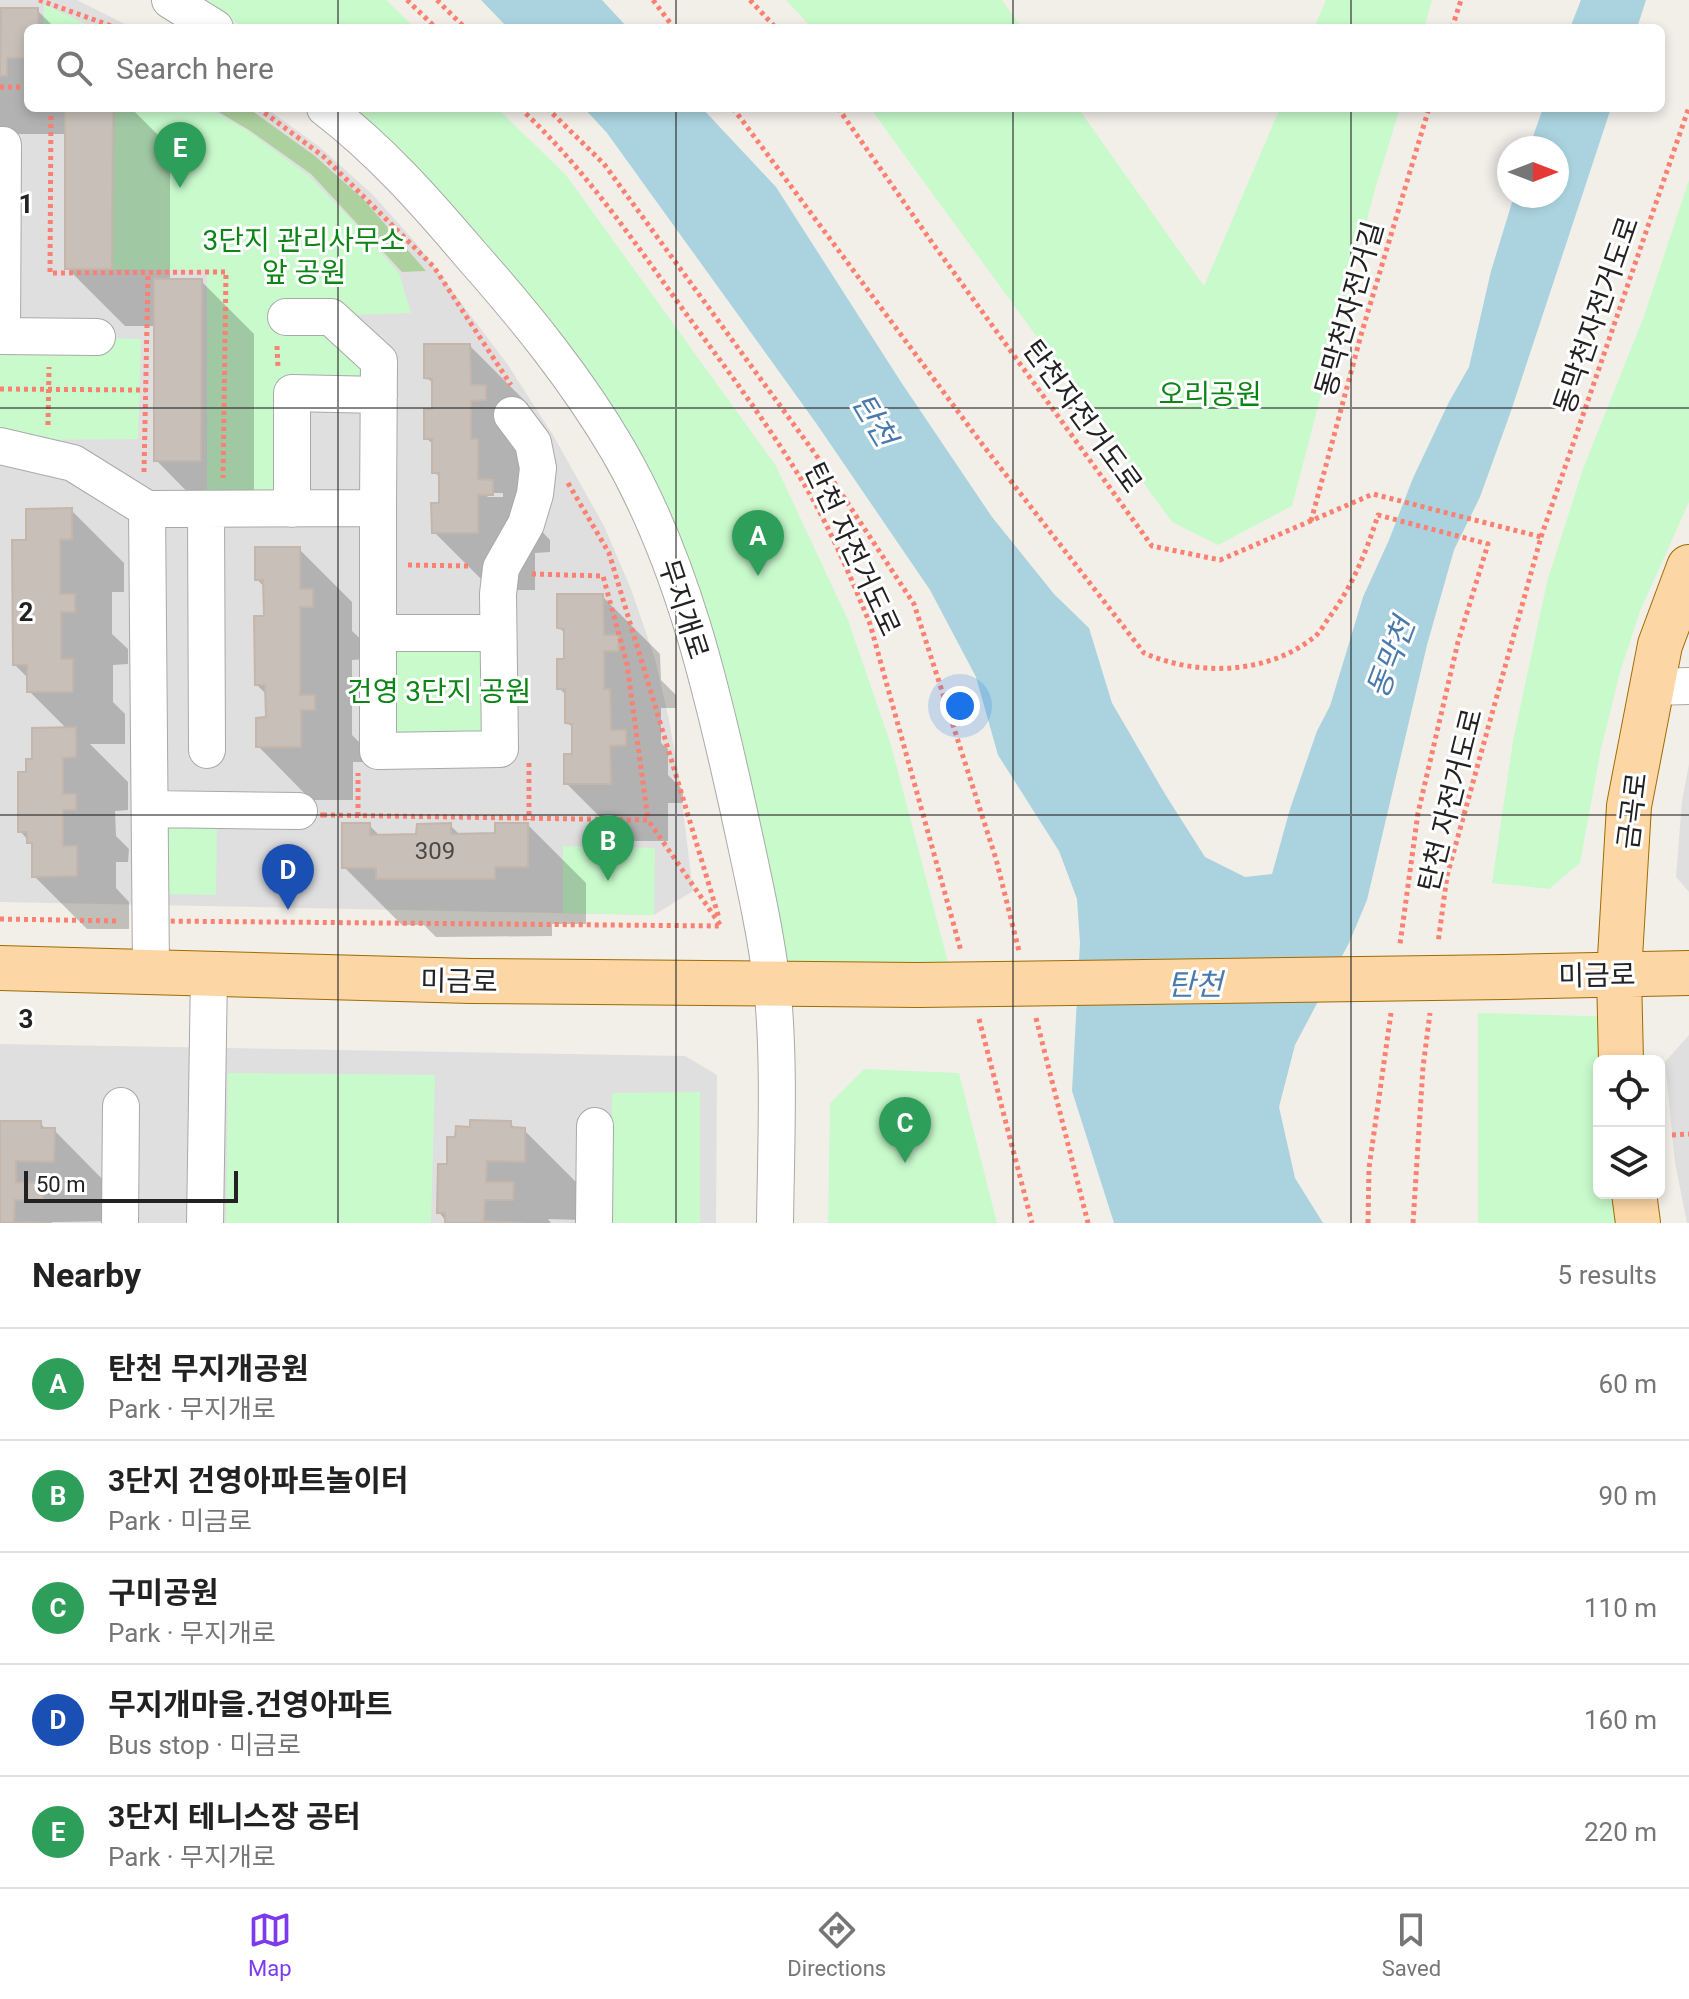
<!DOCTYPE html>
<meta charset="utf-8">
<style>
body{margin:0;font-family:Roboto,"Noto Sans KR",sans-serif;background:#f2f2f2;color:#222}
.controls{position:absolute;right:24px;bottom:24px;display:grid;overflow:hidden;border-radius:12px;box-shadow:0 4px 12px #0003}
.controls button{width:72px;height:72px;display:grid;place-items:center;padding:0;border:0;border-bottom:2px solid #e0e0e0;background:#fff;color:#222;font:40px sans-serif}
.compass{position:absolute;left:1497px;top:136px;width:72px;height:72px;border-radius:50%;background:#fff;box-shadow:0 4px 12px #0003;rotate:90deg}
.scale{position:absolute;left:24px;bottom:20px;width:214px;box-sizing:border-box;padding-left:8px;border:4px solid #222;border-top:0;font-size:22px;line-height:28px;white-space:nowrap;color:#222;-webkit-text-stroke:6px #fff;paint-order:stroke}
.you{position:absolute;left:960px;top:706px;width:28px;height:28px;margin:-20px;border:6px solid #fff;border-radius:50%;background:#1a73e8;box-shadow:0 0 0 12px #1a73e833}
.badge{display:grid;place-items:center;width:52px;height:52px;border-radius:50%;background:#7c3aed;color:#fff;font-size:26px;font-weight:700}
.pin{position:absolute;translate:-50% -66px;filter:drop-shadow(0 2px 4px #0008)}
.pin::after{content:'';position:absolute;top:42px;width:28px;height:24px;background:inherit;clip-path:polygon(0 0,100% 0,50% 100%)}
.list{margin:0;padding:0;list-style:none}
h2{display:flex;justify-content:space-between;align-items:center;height:104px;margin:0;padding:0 32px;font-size:34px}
h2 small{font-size:26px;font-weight:400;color:#767676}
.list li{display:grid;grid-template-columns:52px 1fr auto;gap:24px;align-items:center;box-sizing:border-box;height:112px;padding:0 32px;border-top:2px solid #e0e0e0}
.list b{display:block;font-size:30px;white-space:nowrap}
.list p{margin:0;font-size:26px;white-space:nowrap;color:#767676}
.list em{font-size:26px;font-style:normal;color:#767676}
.icon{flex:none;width:44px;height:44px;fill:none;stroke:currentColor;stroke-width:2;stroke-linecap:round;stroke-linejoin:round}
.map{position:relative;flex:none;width:1689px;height:1223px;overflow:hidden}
.search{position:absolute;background:#fff;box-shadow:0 4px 12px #0003;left:24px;right:24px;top:24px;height:88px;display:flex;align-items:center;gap:20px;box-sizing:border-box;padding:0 28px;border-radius:12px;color:#767676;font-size:30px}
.sheet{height:664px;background:#fff}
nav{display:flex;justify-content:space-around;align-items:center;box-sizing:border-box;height:112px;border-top:2px solid #e0e0e0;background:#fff;font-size:22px;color:#767676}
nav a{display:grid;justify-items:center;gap:4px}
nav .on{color:#7c3aed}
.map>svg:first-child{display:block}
.residential{fill:#e0dfdf}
.forest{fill:#add19e}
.park{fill:#c8facc}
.water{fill:#aad3df}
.shadow{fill:#0003;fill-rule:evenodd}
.building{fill:#c7bfb8;stroke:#c4b6ab;stroke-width:2}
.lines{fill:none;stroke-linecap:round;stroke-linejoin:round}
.minor-casing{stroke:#a9a9a9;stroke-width:38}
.major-casing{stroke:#a06b00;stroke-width:46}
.path{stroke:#fa8072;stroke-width:5;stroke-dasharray:4 4;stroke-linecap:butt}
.minor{stroke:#fff;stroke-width:36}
.major{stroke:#fcd6a4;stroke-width:44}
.major-bridge-casing{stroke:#a06b00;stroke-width:46;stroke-linecap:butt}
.major-bridge{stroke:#fcd6a4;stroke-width:44}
.grid{fill:none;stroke:#222;stroke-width:2;stroke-opacity:0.55}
.labels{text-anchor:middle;stroke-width:6;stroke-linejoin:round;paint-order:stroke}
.number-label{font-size:24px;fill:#4b4948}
.park-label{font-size:28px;fill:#0c8416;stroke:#fff}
.street-label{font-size:28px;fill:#222;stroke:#fff}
.water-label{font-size:30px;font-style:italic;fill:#4a7aab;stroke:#fff}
.grid-label{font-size:26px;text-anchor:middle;font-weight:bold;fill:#222;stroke:#fff;stroke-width:6;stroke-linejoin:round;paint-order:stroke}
</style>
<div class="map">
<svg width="1689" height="1223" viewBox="0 0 1689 1223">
<rect width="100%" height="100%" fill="#f2efe9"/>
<path class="residential" d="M 0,0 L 77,0 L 133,28 L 28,28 L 28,108 L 266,108 L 321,148 L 373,195 L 416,243 L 508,365 L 553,435 L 604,526 L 631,589 L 655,659 L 668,715 L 678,770 L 693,891 L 654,915 L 0,902 Z
M 1689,764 L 1689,892 L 1676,877 L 1682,801 Z
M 1689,1035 L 1689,1223 L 1687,1223 L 1675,1163 L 1665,1062 Z
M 0,1044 L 685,1056 L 717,1075 L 716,1223 L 0,1223 Z"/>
<path class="forest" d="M 212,108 L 248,108 L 315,156 L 364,200 L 426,271 L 402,272 L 311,174 L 249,130 Z"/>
<path class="park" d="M 203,0 L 386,0 L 415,28 L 244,28 Z
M 786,0 L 1002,0 L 1022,28 L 812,28 Z
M 1326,0 L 1432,0 L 1424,28 L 1314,28 Z
M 44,4 L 94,28 L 43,28 Z
M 115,108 L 208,108 L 248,131 L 309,176 L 357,226 L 399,273 L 411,313 L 321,316 L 331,317 L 379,395 L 292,394 L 292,509 L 207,501 L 207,270 L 112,269 Z
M 350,108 L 497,108 L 566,175 L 776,466 L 848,620 L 891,745 L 950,970 L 785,970 L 676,531 L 449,209 L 404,152 Z
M 870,108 L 1078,108 L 1204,286 L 1280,108 L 1400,108 L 1375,189 L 1292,506 L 1218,545 L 1172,522 Z
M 1689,180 L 1689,502 L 1640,611 L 1620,672 L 1601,749 L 1580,863 L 1549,889 L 1492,883 L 1513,741 L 1547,582 L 1583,469 L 1644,316 Z
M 0,337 L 141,339 L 138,439 L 0,440 Z
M 382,637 L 495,637 L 496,744 L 382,747 Z
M 154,813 L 217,813 L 216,895 L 155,894 Z
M 563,846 L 655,848 L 654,915 L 563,913 Z
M 1478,1013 L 1620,1017 L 1599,1061 L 1599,1193 L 1647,1193 L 1652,1223 L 1478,1223 Z
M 864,1069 L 959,1073 L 997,1223 L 828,1223 L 830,1103 Z
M 228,1073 L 435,1075 L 431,1223 L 226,1223 Z
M 700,1092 L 700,1223 L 610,1223 L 612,1093 Z"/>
<path class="water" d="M 481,0 L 602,0 L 628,28 L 508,28 Z
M 1581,0 L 1646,0 L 1637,28 L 1570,28 Z
M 584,108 L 702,108 L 776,187 L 901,382 L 992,517 L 1054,594 L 1089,628 L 1112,703 L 1165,794 L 1205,857 L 1245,877 L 1272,874 L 1290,809 L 1317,731 L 1330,706 L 1363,597 L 1389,540 L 1413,478 L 1449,402 L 1469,367 L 1491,271 L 1514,196 L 1557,196 L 1557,148 L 1529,148 L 1543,108 L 1611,108 L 1511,411 L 1480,497 L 1454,550 L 1427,645 L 1367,900 L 1349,943 L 1295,1045 L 1279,1107 L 1295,1178 L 1323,1223 L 1114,1223 L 1072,1091 L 1080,943 L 1077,899 L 1059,851 L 998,755 L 976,677 L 930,590 L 816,423 L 607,133 Z"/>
<path class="shadow" d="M 37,10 L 55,28 L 28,28 L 28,108 L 131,108 L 170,147 L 170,281 L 201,281 L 254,334 L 254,514 L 209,514 L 156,460 L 156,326 L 125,326 L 67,268 L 67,134 L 0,134 L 0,34 Z
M 470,346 L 528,404 L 535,524 L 550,540 L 550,552 L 535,553 L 535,590 L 492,590 L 434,532 L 441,505 L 441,478 L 434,472 L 434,445 L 426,438 L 434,411 L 434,384 L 426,377 ZM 484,493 L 503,493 L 503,497 L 488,497 Z
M 71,510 L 124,563 L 124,592 L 112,592 L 112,634 L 128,649 L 128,664 L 113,665 L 113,702 L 125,714 L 125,744 L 90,744 L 128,782 L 128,810 L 115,811 L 116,836 L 129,849 L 128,862 L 116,862 L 116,888 L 129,902 L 129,929 L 87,929 L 34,876 L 34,847 L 20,831 L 34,761 L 67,729 L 29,691 L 29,679 L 15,665 L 28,542 Z
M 299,549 L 352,602 L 352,631 L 366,644 L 366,659 L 352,660 L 352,735 L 367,750 L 367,762 L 353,762 L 353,800 L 311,800 L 258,746 L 268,719 L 267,695 L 257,685 L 266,618 L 265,588 L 257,579 Z
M 602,596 L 660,654 L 661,680 L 676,695 L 676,708 L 661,708 L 661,743 L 668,749 L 668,775 L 683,790 L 683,803 L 668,803 L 668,841 L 624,841 L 566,783 L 574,756 L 574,729 L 567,722 L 567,696 L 559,688 L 566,661 L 566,635 L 559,627 Z
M 369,825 L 381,837 L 418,836 L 450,825 L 460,835 L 497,835 L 528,825 L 586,883 L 586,924 L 552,924 L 552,936 L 436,937 L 424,925 L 402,925 L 344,867 Z
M 40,1123 L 47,1130 L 54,1130 L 113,1190 L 113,1221 L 0,1223 L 0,1129 Z
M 510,1123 L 517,1130 L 524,1130 L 583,1189 L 583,1220 L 548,1219 L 551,1223 L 447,1223 L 439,1212 L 449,1166 Z"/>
<path class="building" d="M 1,8 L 38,8 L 38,28 L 28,28 L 28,58 L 7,58 L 7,76 L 0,76 Z
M 65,108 L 113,108 L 112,269 L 65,269 Z
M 154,279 L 202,279 L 201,461 L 154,461 Z
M 424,344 L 470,344 L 471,385 L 486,385 L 486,400 L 471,401 L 471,439 L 478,439 L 478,479 L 493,480 L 493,495 L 478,495 L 478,533 L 432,533 L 431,503 L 439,503 L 439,473 L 432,473 L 432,439 L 424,439 L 424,409 L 432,409 L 432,379 L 424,378 Z
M 72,508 L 72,539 L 60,540 L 60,594 L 75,594 L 75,612 L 61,612 L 61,659 L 73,659 L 73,692 L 27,692 L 27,665 L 13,665 L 12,540 L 26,540 L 26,509 Z
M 255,547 L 300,547 L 300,589 L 313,589 L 313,607 L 300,607 L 300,695 L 315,695 L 315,710 L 301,710 L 301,747 L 256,747 L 256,718 L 266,717 L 265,685 L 255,685 L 254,616 L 264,616 L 263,580 L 255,580 Z
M 557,594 L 603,594 L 604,635 L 619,635 L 618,651 L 604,651 L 604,689 L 610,689 L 611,730 L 626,730 L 626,745 L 610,746 L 611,784 L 564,784 L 564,754 L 572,754 L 572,724 L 565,723 L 565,689 L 557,689 L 557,659 L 564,659 L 564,629 L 557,628 Z
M 76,727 L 76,757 L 63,758 L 63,794 L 76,794 L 76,810 L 63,810 L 63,846 L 77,846 L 77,876 L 32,877 L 32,843 L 27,843 L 27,832 L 18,832 L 18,772 L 26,772 L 26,759 L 32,759 L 32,728 Z
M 342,823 L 370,823 L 370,835 L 416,834 L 417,824 L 451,823 L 451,834 L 495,833 L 495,823 L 528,823 L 528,867 L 495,867 L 495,879 L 376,879 L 376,868 L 342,868 Z
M 470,1120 L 511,1121 L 511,1127 L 525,1128 L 525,1162 L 487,1161 L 486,1182 L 514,1182 L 513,1200 L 485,1200 L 484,1221 L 522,1223 L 445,1223 L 445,1213 L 437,1213 L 438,1164 L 447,1164 L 447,1137 L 455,1137 L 456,1126 L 470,1127 Z
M 0,1121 L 41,1121 L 41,1128 L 55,1128 L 54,1162 L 16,1161 L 16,1182 L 44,1183 L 43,1201 L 15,1200 L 14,1222 L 52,1223 L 0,1223 Z"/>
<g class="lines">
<g class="minor-casing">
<path id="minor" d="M 170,0 L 215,28
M 325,108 C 380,150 426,202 471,255 C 525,316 577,380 618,450 C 682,560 712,689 739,812 C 751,868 765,927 772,985 C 780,1061 776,1146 775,1223
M 0,145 L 3,145 L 2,336
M 286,317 L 331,317 L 379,361 L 378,508
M 0,336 L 97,337
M 0,446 L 73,463 L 147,509 L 151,971
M 147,509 L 378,508 L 378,751 L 500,749 L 498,594 L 501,568 L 526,524 L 535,494 L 538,468 L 533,443 L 512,415
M 206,509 L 207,750
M 292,509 L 292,393 L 379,395
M 378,633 L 498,633
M 1652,687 L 1689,686
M 150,809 L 299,811
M 120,1223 L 121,1106
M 205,1223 L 209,974
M 594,1223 L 595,1126"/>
</g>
<g class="major-casing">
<path id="major" d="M 0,968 L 471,981 L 918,985
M 1505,977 L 1689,973
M 1621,1061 L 1619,974 L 1629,806 L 1660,645 L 1689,567
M 1634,1193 L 1638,1223"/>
</g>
<path class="path" d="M 39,0 L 117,28
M 407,0 L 436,28
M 437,0 L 465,28
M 653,0 L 674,28
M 750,0 L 776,28
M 1452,28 L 1461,0
M 0,87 L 28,87
M 51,108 L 50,273 L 226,272 L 223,478
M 258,108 L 323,156 L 434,267 L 511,385
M 520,108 C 580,164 626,230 674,297 C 715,354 759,411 796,471 C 826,518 849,573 870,624 L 961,951
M 547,108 L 604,164 L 816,455 L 914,604 L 996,859 L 1019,951
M 733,108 L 979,440 L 1144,653 C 1196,676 1266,675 1313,638 C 1319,634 1324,625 1328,619 C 1352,587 1366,553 1378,515 L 1488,544 L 1458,642 L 1418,813 L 1400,944
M 838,108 L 931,241 L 1152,546 L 1220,560 L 1373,494 L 1541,537 L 1447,876 L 1438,943
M 277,346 L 278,368
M 0,389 L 146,390
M 48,425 L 49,367
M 144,472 L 148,273
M 568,483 L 609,553 L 719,918
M 1311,521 L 1361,335 L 1429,108
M 1541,537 L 1689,107
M 408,565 L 470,566
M 532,574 L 603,576 L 627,664 L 648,820
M 529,763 L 529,820
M 323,815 L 648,820 L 721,926 L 159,921 L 159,818 Z
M 358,816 L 358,773
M 0,919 L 119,921
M 1036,1018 L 1088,1223
M 979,1019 L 1032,1223
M 1672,1135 L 1689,1134
M 1368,1223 L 1369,1168 L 1391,1013
M 1413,1223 L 1423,1067 L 1430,1013"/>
<use href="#minor" class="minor"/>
<use href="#major" class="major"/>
<g class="major-bridge-casing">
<path id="major-bridge" d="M 918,985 L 1505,977"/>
</g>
<use href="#major-bridge" class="major-bridge"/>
</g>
<path class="grid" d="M 338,0 L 338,28M 676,0 L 676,28M 1013,0 L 1013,28M 1351,0 L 1351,28M 338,108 L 338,1223M 676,108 L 676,1223M 1013,108 L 1013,1223M 1351,108 L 1351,1223M 0,408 L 1689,408M 0,815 L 1689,815"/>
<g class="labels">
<g class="number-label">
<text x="435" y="859">309</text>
</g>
<g class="park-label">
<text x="304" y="250">3단지 관리사무소<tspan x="304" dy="32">앞 공원</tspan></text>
<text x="1210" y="404">오리공원</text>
<text x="439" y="701">건영 3단지 공원</text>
</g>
<g class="street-label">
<text transform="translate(1349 309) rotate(-74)" y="10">동막천자전거길</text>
<text transform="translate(1596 315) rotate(-71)" y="10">동막천자전거도로</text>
<text transform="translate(1083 416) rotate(54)" y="10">탄천자전거도로</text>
<text transform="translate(853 549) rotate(65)" y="10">탄천 자전거도로</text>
<text transform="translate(684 609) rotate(72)" y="10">무지개로</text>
<text transform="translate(1450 800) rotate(-76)" y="10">탄천 자전거도로</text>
<text transform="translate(1632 811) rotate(-83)" y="10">금곡로</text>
<text transform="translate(1597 975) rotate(-1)" y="10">미금로</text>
<text transform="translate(459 981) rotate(1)" y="10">미금로</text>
</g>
<g class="water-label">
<text transform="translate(874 420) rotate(59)" y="10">탄천</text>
<text transform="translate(1391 658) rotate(-69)" y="10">동막천</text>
<text x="1195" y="995">탄천</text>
</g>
</g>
<g class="grid-label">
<text x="26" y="213">1</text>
<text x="26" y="621">2</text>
<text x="26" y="1028">3</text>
</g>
</svg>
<div class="controls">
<button><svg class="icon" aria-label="locate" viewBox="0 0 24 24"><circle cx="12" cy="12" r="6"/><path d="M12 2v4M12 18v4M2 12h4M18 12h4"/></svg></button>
<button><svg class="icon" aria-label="layers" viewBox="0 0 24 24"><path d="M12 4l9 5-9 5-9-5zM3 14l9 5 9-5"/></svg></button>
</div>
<svg class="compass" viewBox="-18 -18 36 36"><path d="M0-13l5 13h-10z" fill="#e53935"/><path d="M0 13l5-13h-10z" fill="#767676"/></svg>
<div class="scale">50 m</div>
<div class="you"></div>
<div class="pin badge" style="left:758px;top:576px;background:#2e9e5b">A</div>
<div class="pin badge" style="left:608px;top:881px;background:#2e9e5b">B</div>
<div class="pin badge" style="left:905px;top:1163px;background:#2e9e5b">C</div>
<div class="pin badge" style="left:288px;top:910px;background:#1a4fb4">D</div>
<div class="pin badge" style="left:180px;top:188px;background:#2e9e5b">E</div>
<div class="search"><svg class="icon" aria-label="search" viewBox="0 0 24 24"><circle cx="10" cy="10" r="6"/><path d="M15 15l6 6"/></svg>Search here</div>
</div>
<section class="sheet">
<h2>Nearby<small>5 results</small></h2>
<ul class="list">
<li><span class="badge" style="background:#2e9e5b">A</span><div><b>탄천 무지개공원</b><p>Park · 무지개로</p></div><em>60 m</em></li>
<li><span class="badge" style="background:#2e9e5b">B</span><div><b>3단지 건영아파트놀이터</b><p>Park · 미금로</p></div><em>90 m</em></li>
<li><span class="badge" style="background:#2e9e5b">C</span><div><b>구미공원</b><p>Park · 무지개로</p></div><em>110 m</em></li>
<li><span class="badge" style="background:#1a4fb4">D</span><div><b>무지개마을.건영아파트</b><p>Bus stop · 미금로</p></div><em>160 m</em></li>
<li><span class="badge" style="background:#2e9e5b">E</span><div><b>3단지 테니스장 공터</b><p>Park · 무지개로</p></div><em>220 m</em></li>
</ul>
</section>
<nav>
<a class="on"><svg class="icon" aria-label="map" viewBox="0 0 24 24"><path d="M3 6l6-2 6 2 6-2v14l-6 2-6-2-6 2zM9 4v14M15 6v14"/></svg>Map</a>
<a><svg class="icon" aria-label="directions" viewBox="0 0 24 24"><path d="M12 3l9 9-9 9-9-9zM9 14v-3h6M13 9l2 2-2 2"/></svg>Directions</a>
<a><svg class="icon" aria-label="saved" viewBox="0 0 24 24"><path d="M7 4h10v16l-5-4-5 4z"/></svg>Saved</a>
</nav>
